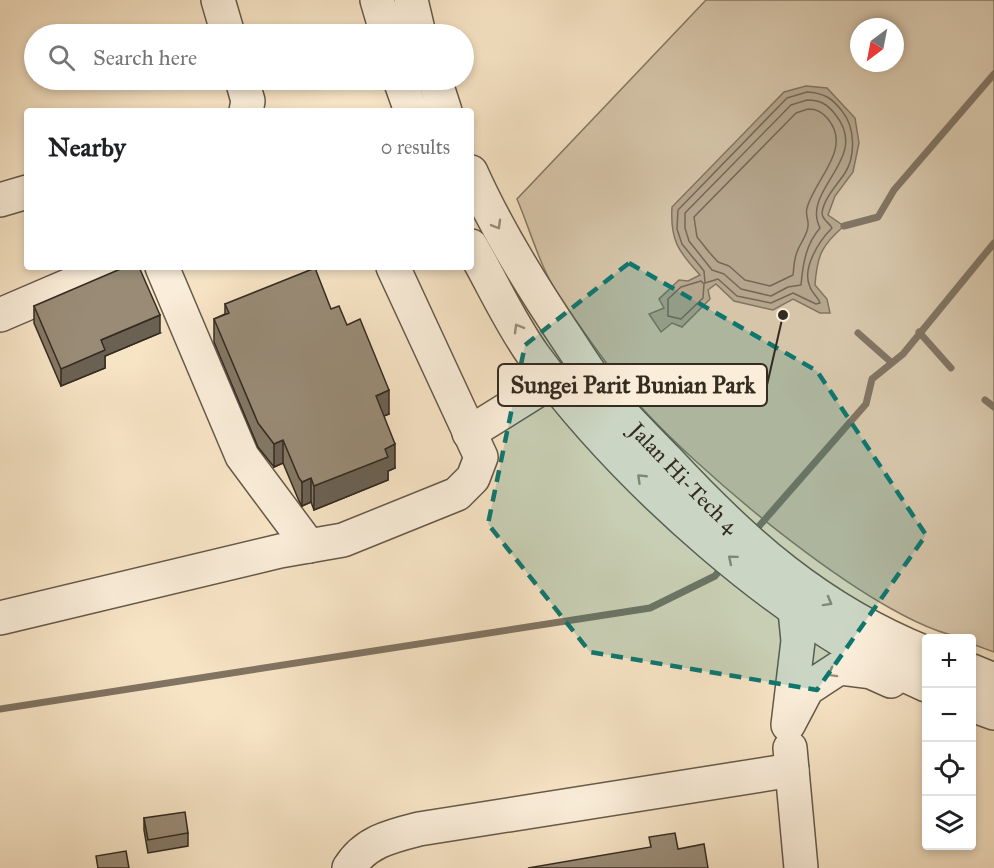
<!DOCTYPE html>
<meta charset="utf-8">
<style>
body{margin:0;font-family:"IM FELL Great Primer",serif;background:#f6f6f6;color:#202124}
.controls{position:absolute;right:18px;bottom:18px;display:grid;overflow:hidden;border-radius:6px;box-shadow:0 3px 9px #0003}
.controls button{width:54px;height:54px;display:grid;place-items:center;padding:0;border:0;border-bottom:2px solid #e0e0e0;background:#fff;color:#202124;font:30px sans-serif}
.compass{position:absolute;left:850px;top:18px;width:54px;height:54px;border-radius:50%;background:#fff;box-shadow:0 3px 9px #0003;rotate:212deg}
.list{margin:0;padding:0;list-style:none}
h2{display:flex;justify-content:space-between;align-items:center;height:78px;margin:0;padding:0 24px;font-size:26px}
h2 small{font-size:20px;font-weight:400;color:#757577}
.icon{flex:none;width:33px;height:33px;fill:none;stroke:currentColor;stroke-width:2;stroke-linecap:round;stroke-linejoin:round}
.map{position:relative;flex:none;width:994px;height:868px;overflow:hidden}
.search{position:absolute;background:#fff;box-shadow:0 3px 9px #0003;left:24px;top:24px;width:450px;height:66px;display:flex;align-items:center;gap:15px;box-sizing:border-box;padding:0 21px;border-radius:33px;color:#757577;font-size:22px}
.panel{position:absolute;background:#fff;box-shadow:0 3px 9px #0003;left:24px;top:108px;width:450px;height:162px;border-radius:6px}
.map>svg:first-child{display:block}
.green{fill:#d6c5a9;stroke:#857865;stroke-width:1.5;fill-rule:evenodd}
.water{fill:#b5a58d;stroke:#817462;stroke-width:1.5}
.lines{fill:none;stroke-linecap:round;stroke-linejoin:round}
.shore{stroke:#746857;stroke-width:1.5}
.stream{stroke:#817462;stroke-width:7}
.minor-casing{stroke:#65594a;stroke-width:36}
.minor{stroke:#faedd9;stroke-width:33}
.wall{fill:#847865;stroke:#342b21;stroke-width:1.5}
.shaded-wall{fill:#6b6153;stroke:#342b21;stroke-width:1.5}
.building{fill:#998b76;stroke:#342b21;stroke-width:1.5}
.oneway{stroke:#978c7d}
.marked{fill:#0f766e;fill-opacity:0.2;stroke:#0f766e;stroke-width:4.5;stroke-dasharray:12 8;stroke-linejoin:round}
.labels{text-anchor:middle;stroke-width:5;stroke-linejoin:round;paint-order:stroke}
.street-label{font-size:22px;fill:#342b21;stroke:#faedd9}
.leader{fill:none;stroke:#342b21;stroke-width:2}
.callout-dot{fill:#342b21;stroke:#faedd9;stroke-width:2}
.callout{fill:#faedd9;stroke:#342b21;stroke-width:2}
.callout-label{font-size:24px;text-anchor:middle;font-weight:bold;fill:#342b21}
</style>
<div class="map">
<svg width="994" height="868" viewBox="0 0 994 868">
<rect width="100%" height="100%" fill="#f7e4c5"/>
<filter id="stains"><feTurbulence type="fractalNoise" baseFrequency=".00333" numOctaves="4"/><feColorMatrix values="0 0 0 0 .2 0 0 0 0 .09 0 0 0 0 .02 0 0 0 .5 -.17"/></filter>
<radialGradient id="worn" r=".72"><stop offset=".6" stop-color="#630" stop-opacity="0"/><stop offset="1" stop-color="#630" stop-opacity=".3"/></radialGradient>
<path class="green" d="M 706,0 L 994,0 L 994,652 L 972,644 L 972,638 C 891,638 682,459 630,394 C 604,361 579,326 556,291 C 540,266 529,227 517,199 ZM 859,27 L 895,27 L 895,63 L 859,63 Z"/>
<path class="water" d="M 806,86 L 827,88 L 855,118 L 859,143 L 853,172 L 835,196 L 828,215 L 844,226 C 822,245 817,255 815,285 L 827,299 L 830,313 L 820,313 L 793,299 L 773,310 L 734,301 L 716,284 L 708,290 L 710,299 L 682,327 L 672,323 L 661,332 L 649,314 L 664,308 L 659,299 L 679,280 L 688,281 L 700,275 C 678,251 670,240 672,207 L 784,92 Z"/>
<g class="lines">
<path class="shore" d="M 807,92 C 824,93 832,98 842,111 C 855,127 856,155 845,173 C 837,185 824,198 822,213 C 822,220 830,223 832,228 C 820,240 801,268 810,287 C 812,293 818,297 820,303 L 816,304 L 793,293 L 771,303 L 737,296 L 718,279 L 705,283 L 704,271 L 682,244 L 677,229 L 678,210 L 787,98 Z
M 807,100 C 820,100 827,104 835,114 C 872,159 800,189 820,228 C 806,244 803,263 801,285 L 788,287 L 771,296 L 741,289 L 724,274 L 712,270 L 689,241 L 685,228 L 685,213 L 791,105 Z
M 808,109 C 817,109 822,112 828,119 C 853,149 814,180 807,208 C 805,215 809,220 808,226 C 808,234 799,245 797,252 C 794,259 794,267 793,275 L 770,286 L 745,280 L 729,266 L 718,262 L 709,252 L 697,237 L 694,217 L 796,113 Z
M 701,281 L 704,284 L 703,298 L 681,319 L 668,316 L 668,299 L 681,287 Z"/>
<path class="stream" d="M 844,226 L 878,217 L 894,190 L 994,74
M 919,332 L 951,368
M 858,333 L 892,363
M 985,400 L 994,407
M 753,533 L 866,404 L 872,379 L 903,354 L 994,243
M 0,709 L 650,608 L 715,576 L 723,566"/>
<g class="minor-casing">
<g id="minor">
<path d="M 218,0 L 228,34"/>
<path d="M 377,0 L 387,34"/>
<path d="M 411,0 L 419,34"/>
<path d="M 242,80 L 248,101 L 246,111"/>
<path d="M 400,80 L 411,111"/>
<path d="M 435,80 L 445,111"/>
<path id="s1" d="M 471,172 C 497,230 531,285 566,337 C 578,355 589,373 602,390 C 621,414 645,437 667,460 C 744,543 819,610 926,653"/>
<path d="M 0,200 L 27,192"/>
<path d="M 471,246 C 492,282 510,323 534,356 C 627,482 783,622 926,685"/>
<path d="M 162,267 L 242,456 L 309,546"/>
<path d="M 0,315 L 112,267"/>
<path d="M 469,433 L 554,380"/>
<path d="M 795,610 L 798,641 L 788,725 L 807,689 L 839,668 L 871,672 L 891,681"/>
<path d="M 0,618 L 280,551 L 343,540 L 457,494 L 473,478 L 481,457 L 393,267"/>
<path d="M 972,671 L 994,680"/>
<path d="M 972,705 L 994,713"/>
<path d="M 790,748 L 801,868"/>
<path d="M 349,868 C 365,842 391,836 419,829 L 792,770"/>
</g>
</g>
<use href="#minor" class="minor"/>
</g>
<path class="wall" d="M 225,304 L 331,309 L 347,325 L 389,414 L 384,416 L 395,468 L 388,471 L 388,480 L 314,510 L 311,502 L 302,506 L 299,501 L 283,463 L 274,467 L 258,447 L 214,342 L 214,319 L 225,314 Z
M 34,306 L 160,333 L 105,356 L 105,368 L 61,386 L 34,323 Z
M 144,818 L 188,833 L 188,846 L 148,853 L 144,830 Z"/>
<path class="shaded-wall" d="M 160,315 L 160,333 L 105,356 L 105,368 L 61,386 L 61,369 L 101,340 Z
M 389,390 L 389,414 L 376,419 L 376,396 Z
M 283,440 L 283,463 L 274,467 L 274,444 Z
M 395,444 L 395,468 L 388,471 L 388,480 L 314,510 L 314,486 L 385,449 Z
M 311,478 L 311,502 L 302,506 L 302,482 Z"/>
<path class="building" d="M 125,267 L 139,267 L 160,315 L 101,340 L 105,350 L 61,369 L 34,306 Z
M 315,268 L 331,309 L 339,306 L 347,325 L 360,319 L 389,390 L 376,396 L 395,444 L 385,449 L 388,457 L 314,486 L 311,478 L 302,482 L 299,478 L 283,440 L 274,444 L 258,423 L 214,319 L 229,313 L 225,304 Z
M 185,812 L 188,833 L 148,840 L 144,818 Z
M 675,833 L 678,849 L 704,844 L 708,868 L 528,868 L 651,847 L 649,837 Z
M 126,851 L 129,868 L 98,868 L 96,856 Z"/>
<defs><path id="oneway-chevron" d="M-2-3.5L2.5 0L-2 3.5" fill="none" stroke-width="1.6" stroke-linecap="round" stroke-linejoin="round" transform="scale(1.5)"/></defs>
<g class="oneway">
<use href="#oneway-chevron" transform="translate(497 225) rotate(60)"/>
<use href="#oneway-chevron" transform="translate(518 328) rotate(-120)"/>
<use href="#oneway-chevron" transform="translate(641 478) rotate(-136)"/>
<use href="#oneway-chevron" transform="translate(732 559) rotate(-140)"/>
<use href="#oneway-chevron" transform="translate(828 602) rotate(29)"/>
<use href="#oneway-chevron" transform="translate(832 673) rotate(151)"/>
</g>
<path class="marked" d="M 629,263 L 817,371 L 926,535 L 817,690 L 590,652 L 488,524 L 525,345 Z"/>
<g class="labels">
<g class="street-label">
<text dy="8" stroke="none"><textPath href="#s1" startOffset="375">Jalan Hi-Tech 4</textPath></text>
</g>
</g>
<path class="leader" d="M783 315L767 385"/>
<circle class="callout-dot" cx="783" cy="315" r="6"/>
<rect class="callout" x="498" y="364" width="269" height="42" rx="6"/>
<g class="callout-label">
<text x="633" y="393">Sungei Parit Bunian Park</text>
</g>
<rect width="100%" height="100%" filter="url(#stains)"/>
<rect width="100%" height="100%" fill="url(#worn)"/>
</svg>
<div class="controls">
<button>+</button>
<button>−</button>
<button><svg class="icon" aria-label="locate" viewBox="0 0 24 24"><circle cx="12" cy="12" r="6"/><path d="M12 2v4M12 18v4M2 12h4M18 12h4"/></svg></button>
<button><svg class="icon" aria-label="layers" viewBox="0 0 24 24"><path d="M12 4l9 5-9 5-9-5zM3 14l9 5 9-5"/></svg></button>
</div>
<svg class="compass" viewBox="-18 -18 36 36"><path d="M0-13l5 13h-10z" fill="#e53935"/><path d="M0 13l5-13h-10z" fill="#757577"/></svg>
<div class="search"><svg class="icon" aria-label="search" viewBox="0 0 24 24"><circle cx="10" cy="10" r="6"/><path d="M15 15l6 6"/></svg>Search here</div>
<section class="panel">
<h2>Nearby<small>0 results</small></h2>
<ul class="list">
</ul>
</section>
</div>
